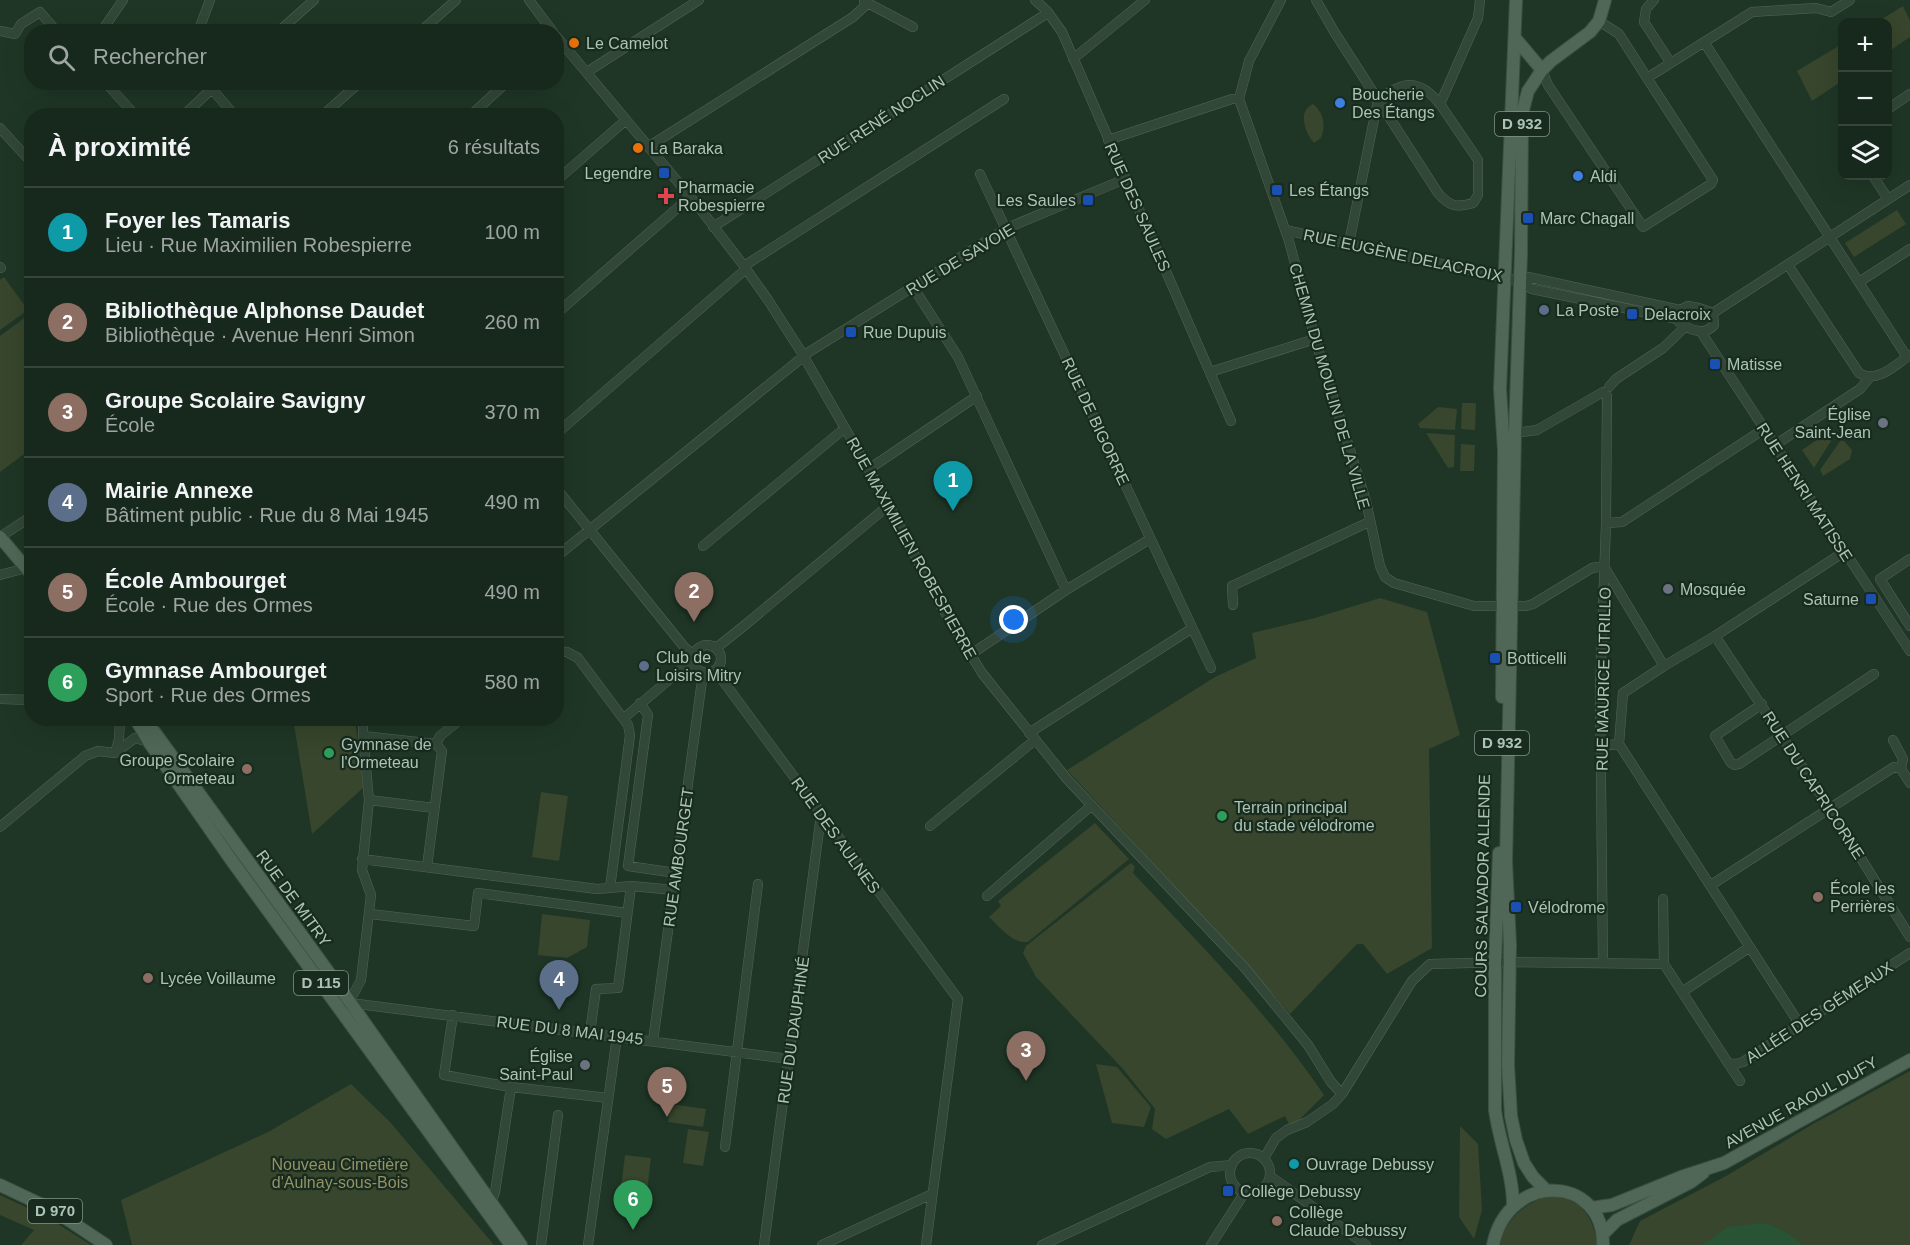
<!DOCTYPE html>
<html lang="fr">
<meta charset="utf-8">
<style>
body{margin:0;font-family:Helvetica,sans-serif;background:#203025;color:#f1f3f6}
.controls{position:absolute;right:18px;top:18px;display:grid;overflow:hidden;border-radius:12px;box-shadow:0 6px 24px #0002}
.controls button{width:54px;height:54px;display:grid;place-items:center;padding:0;border:0;border-bottom:2px solid #36443b;background:#17281c;color:#f1f3f6;font:30px sans-serif}
.you{position:absolute;left:1014px;top:620px;width:21px;height:21px;margin:-15px;border:4px solid #fff;border-radius:50%;background:#1a73e8;box-shadow:0 0 0 9px #1a73e833}
.badge{display:grid;place-items:center;width:39px;height:39px;border-radius:50%;background:#95b2f1;color:#fff;font-size:20px;font-weight:700}
.pin{position:absolute;translate:-50% -50px;filter:drop-shadow(0 2px 3px #0008)}
.pin::after{content:'';position:absolute;top:32px;width:21px;height:18px;background:inherit;clip-path:polygon(0 0,100% 0,50% 100%)}
.list{margin:0;padding:0;list-style:none}
h2{display:flex;justify-content:space-between;align-items:center;height:78px;margin:0;padding:0 24px;font-size:26px}
h2 small{font-size:20px;font-weight:400;color:#9ea6a3}
.list li{display:grid;grid-template-columns:39px 1fr auto;gap:18px;align-items:center;box-sizing:border-box;height:90px;padding:0 24px;border-top:2px solid #36443b}
.list b{display:block;font-size:22px;white-space:nowrap}
.list p{margin:0;font-size:20px;white-space:nowrap;color:#9ea6a3}
.list em{font-size:20px;font-style:normal;color:#9ea6a3}
.icon{flex:none;width:33px;height:33px;fill:none;stroke:currentColor;stroke-width:2;stroke-linecap:round;stroke-linejoin:round}
.map{position:relative;flex:none;width:1910px;height:1245px;overflow:hidden}
.search{position:absolute;background:#17281c;box-shadow:0 6px 24px #0002;left:24px;top:24px;width:540px;height:66px;display:flex;align-items:center;gap:15px;box-sizing:border-box;padding:0 21px;border-radius:24px;color:#9ea6a3;font-size:22px}
.panel{position:absolute;background:#17281c;box-shadow:0 6px 24px #0002;left:24px;top:108px;width:540px;height:618px;border-radius:24px}
.map>svg:first-child{display:block}
.green{fill:#37462c}
.water{fill:#295335}
.lines{fill:none;stroke-linecap:round;stroke-linejoin:round}
.minor-casing{stroke:#506557;stroke-width:10}
.major-casing{stroke:#3c5042;stroke-width:14}
.minor{stroke:#324738;stroke-width:9}
.major{stroke:#506757;stroke-width:12}
.food-dot{fill:#e8710a;stroke:#182b1e;stroke-width:2}
.shop-dot{fill:#3f7fe0;stroke:#182b1e;stroke-width:2}
.transit-dot{fill:#1a4fb4;stroke:#182b1e;stroke-width:2}
.health-dot{fill:#e0444e;stroke:#182b1e;stroke-width:2}
.service-dot{fill:#5c6f8a;stroke:#182b1e;stroke-width:2}
.worship-dot{fill:#6b7280;stroke:#182b1e;stroke-width:2}
.leisure-dot{fill:#2e9e5b;stroke:#182b1e;stroke-width:2}
.education-dot{fill:#8d6e63;stroke:#182b1e;stroke-width:2}
.culture-dot{fill:#0f9aa8;stroke:#182b1e;stroke-width:2}
.labels{text-anchor:middle;stroke-width:4.5;stroke-linejoin:round;paint-order:stroke}
.shield{fill:#182b1e;stroke:#809687;stroke-width:1.5}
.shield-label{font-size:15px;font-weight:bold;fill:#acc4b4}
.poi-label{font-size:16px;fill:#acc4b4;stroke:#182b1e;text-anchor:start}
.street-label{font-size:16px;fill:#acc4b4;stroke:#182b1e}
.park-label{font-size:16px;fill:#959264;stroke:#182b1e}
</style>
<div class="map">
<svg width="1910" height="1245" viewBox="0 0 1910 1245">
<rect width="100%" height="100%" fill="#1f3626"/>
<path class="green" d="M 1903,6 L 1910,21 L 1910,37 L 1888,52 L 1888,22 L 1877,22 Z
M 1842,44 L 1842,81 L 1812,101 L 1797,71 Z
M 1313,104 C 1324,113 1326,125 1321,138 L 1314,143 C 1305,133 1297,111 1313,104 Z
M 1897,210 L 1906,224 L 1854,257 L 1845,243 Z
M 4,277 L 28,310 L 0,330 L 0,280 Z
M 31,313 L 31,449 L 0,472 L 0,336 Z
M 1462,403 L 1476,403 L 1475,430 L 1461,429 Z
M 1438,407 L 1457,409 L 1455,430 L 1420,428 L 1418,424 Z
M 1833,429 L 1836,433 L 1814,468 L 1802,450 Z
M 1426,433 L 1455,435 L 1454,467 L 1448,468 Z
M 1840,441 L 1844,441 L 1852,450 L 1850,459 L 1823,476 L 1820,470 Z
M 1461,444 L 1475,445 L 1474,471 L 1460,471 Z
M 1380,598 L 1427,612 L 1460,735 L 1429,749 L 1432,948 L 1387,974 L 1363,944 L 1357,944 L 1290,1014 L 1252,970 L 1067,770 L 1215,677 L 1256,658 L 1252,633 L 1315,618 Z
M 293,719 L 355,719 L 363,788 L 312,834 Z
M 541,792 L 568,796 L 559,861 L 532,857 Z
M 1095,823 L 1129,859 L 1028,942 C 1012,944 1000,927 989,917 L 1001,906 L 998,901 Z
M 1131,863 L 1135,867 L 1133,873 C 1200,944 1269,1014 1324,1095 L 1291,1128 L 1285,1116 L 1248,1134 L 1229,1109 L 1166,1139 L 1152,1129 L 1155,1109 L 1123,1069 L 1036,977 L 1023,953 L 1026,946 Z
M 542,914 L 590,920 L 587,947 L 567,958 L 538,955 Z
M 1096,1064 L 1117,1067 L 1151,1107 L 1144,1127 L 1112,1123 Z
M 1910,1071 L 1910,1245 L 1629,1245 L 1640,1221 L 1726,1176 L 1813,1124 Z
M 351,1084 L 390,1122 L 494,1245 L 132,1245 L 121,1200 L 268,1132 Z
M 671,1104 L 706,1109 L 703,1127 L 668,1122 Z
M 1460,1126 L 1478,1144 L 1482,1210 L 1474,1239 L 1459,1217 Z
M 688,1129 L 709,1132 L 703,1166 L 683,1163 Z
M 625,1155 L 651,1158 L 645,1208 L 619,1204 Z
M 0,1195 L 47,1217 L 91,1245 L 21,1245 L 34,1230 L 0,1215 Z
M 1549,1196 C 1580,1197 1594,1216 1597,1245 L 1500,1245 C 1505,1220 1525,1202 1549,1196 Z"/>
<path class="water" d="M 1761,1223 C 1778,1226 1790,1234 1803,1245 L 1702,1245 L 1728,1227 Z"/>
<g class="lines">
<g class="minor-casing">
<path id="minor" d="M 529,0 L 553,32
M 1035,0 L 1047,11 L 1062,32 L 1231,421
M 1281,0 L 1249,61 L 1239,99 L 1289,241 L 1315,339 L 1366,501 L 1380,566 L 1385,577 L 1394,583 L 1474,606 L 1526,606 L 1533,604 L 1592,568 L 1604,566
M 1316,0 L 1335,33 L 1438,193 C 1449,206 1456,208 1473,203 L 1478,195 L 1478,160 L 1440,104 L 1478,18 L 1480,0
M 1654,0 L 1646,9 L 1644,22 L 1670,62
M 864,1 L 913,27
M 1599,21 L 1619,34 L 1647,78 L 1752,12 L 1816,8 L 1831,12 L 1850,0
M 0,31 L 15,34 L 21,24 L 40,12 L 57,32
M 101,32 L 123,0
M 198,32 L 210,0
M 278,32 L 314,0
M 420,32 L 456,0
M 556,36 L 698,206 L 744,266 L 768,300 L 800,350 L 884,496 L 941,606 L 982,673 L 1067,779 L 1245,968 L 1308,1045 L 1331,1082 L 1342,1094
M 1704,42 L 1907,357
M 1073,59 L 1145,0
M 1542,70 L 1548,85 L 1643,227 L 1711,184 L 1713,180 L 1647,78
M 587,72 L 699,0
M 105,82 L 136,116
M 206,82 L 235,116
M 1888,109 L 1910,94
M 183,116 L 219,82
M 322,116 L 360,82
M 470,116 L 507,82
M 0,128 L 32,163
M 1108,140 L 1232,99 L 1239,99
M 648,147 L 853,17 L 868,3
M 980,174 L 1211,668
M 1873,176 L 1888,199
M 556,181 L 626,120
M 713,227 L 1043,16 L 1047,11
M 1285,230 L 1520,281 L 1532,289 L 1677,319
M 1349,243 L 1378,100 C 1403,81 1419,78 1440,104
M 1788,265 L 1859,373 C 1877,384 1895,365 1910,355
M 744,266 L 1004,99
M 0,267 L 1,268
M 1520,281 L 1528,277 L 1680,310
M 1859,282 L 1910,249
M 913,287 L 958,357 L 1066,590
M 1688,306 L 1699,308 L 1713,313 L 1714,325 C 1705,336 1690,330 1680,323 L 1677,319 L 1680,310 Z
M 1713,313 L 1910,185
M 556,314 L 690,197
M 1701,332 L 1910,651
M 1210,372 L 1315,339
M 1609,387 L 1616,379 L 1663,348 L 1685,327
M 1515,433 L 1537,430 L 1603,392
M 556,434 L 746,269
M 1775,445 L 1860,389 L 1870,377
M 869,469 L 977,396
M 556,488 L 685,648 L 693,654
M 1606,523 L 1622,522 L 1764,429
M 0,537 L 32,516
M 703,546 L 845,428
M 556,557 L 809,352 L 1007,228 L 1125,179
M 1910,559 L 1880,579 L 1910,626
M 1605,568 L 1664,666
M 0,575 L 26,568
M 1233,605 L 1232,586 L 1369,522
M 1715,636 L 1829,807 L 1910,937
M693 659a14 14 0 1 1 28 0a14 14 0 1 1-28 0Z
M 714,647 L 720,645 L 745,625 L 889,505
M 970,655 L 1066,590 L 1150,539
M 715,670 L 958,999 L 926,1245
M 0,699 L 32,700
M 640,703 L 648,715 L 628,866 L 676,873
M 1762,704 L 1715,736 L 1731,763 L 1735,765 L 1739,764 L 1874,674
M 624,718 L 692,660
M 1029,733 L 1191,629
M 363,736 L 436,744
M 1893,740 L 1903,759 L 1901,769
M 436,744 L 440,736 L 462,718
M 1619,744 L 1623,693 L 1664,666 L 1715,636 L 1844,552
M 1602,746 L 1619,744 L 1800,1025
M 115,753 L 119,739 L 120,718
M 369,800 L 434,808
M 930,826 L 1035,740
M 0,827 L 85,756 L 98,751 L 115,753 L 135,738 L 149,742
M 362,859 L 597,889 L 610,888 L 630,735 L 628,725 L 578,658 L 567,652 L 556,651
M 427,867 L 442,751 L 436,744
M 1711,885 L 1894,767 L 1901,769 L 1910,783
M 610,888 L 631,886 L 674,890
M 987,896 L 1091,806
M 1663,899 L 1664,964 L 1728,1063 L 1736,1064 L 1743,1062 L 1910,953
M 370,914 L 474,926 L 478,893 L 627,913
M 1603,962 L 1600,690 L 1606,523 L 1607,396
M 1682,992 L 1750,947
M 350,1003 L 789,1059
M 347,1006 L 361,980 L 371,895 L 362,870 L 369,800 L 363,736 L 363,718
M 453,1015 L 444,1075 L 511,1087 L 608,1098
M 590,1033 L 596,989 L 618,988 L 631,886
M 653,1041 L 703,673
M 1728,1063 L 1740,1081
M 725,1147 L 758,884
M1230 1173a20 20 0 1 1 40 0a20 20 0 1 1-40 0Z
M 1264,1158 L 1276,1138 L 1287,1130 L 1307,1122 L 1333,1104 L 1342,1094 L 1412,981 L 1430,964 L 1509,962 L 1664,964
M 1270,1176 L 1366,1245
M 491,1203 L 495,1192 L 511,1087
M 541,1245 L 558,1115
M 588,1245 L 617,1036
M 764,1245 L 821,815
M 822,1245 L 932,1194
M 1042,1245 L 1210,1167 L 1232,1165
M 1211,1245 L 1245,1192"/>
</g>
<g class="major-casing">
<path id="major" d="M 1515,38 L 1542,70
M 0,537 L 32,575
M 1502,697 L 1504,450 L 1500,389 L 1516,0
M 135,718 L 149,742 L 232,861 L 511,1245
M 143,718 L 156,734 L 340,988 L 521,1245
M 1499,853 L 1495,963 L 1495,1110 C 1499,1142 1513,1173 1513,1205
M 0,1185 L 55,1211 L 106,1245
M 1546,1190 L 1533,1177 L 1524,1163 L 1516,1140 L 1511,1116 L 1508,1065 L 1510,945 L 1506,862 L 1515,433 L 1521,253 L 1522,114 L 1528,91 L 1542,70 L 1551,61 L 1590,32 L 1599,21 L 1605,0
M 1591,1208 L 1612,1205 L 1681,1177 L 1724,1163 L 1910,1060
M 1603,1234 L 1617,1220 L 1691,1182 L 1703,1173
M 1493,1245 C 1508,1171 1604,1174 1603,1245"/>
</g>
<use href="#minor" class="minor"/>
<use href="#major" class="major"/>
</g>
<g class="food-dot">
<circle cx="574" cy="43" r="6"/>
<circle cx="638" cy="148" r="6"/>
</g>
<g class="shop-dot">
<circle cx="1340" cy="103" r="6"/>
<circle cx="1578" cy="176" r="6"/>
</g>
<g class="transit-dot">
<rect x="658" y="167" width="12" height="12" rx="3"/>
<rect x="1271" y="184" width="12" height="12" rx="3"/>
<rect x="1082" y="194" width="12" height="12" rx="3"/>
<rect x="1522" y="212" width="12" height="12" rx="3"/>
<rect x="1626" y="308" width="12" height="12" rx="3"/>
<rect x="845" y="326" width="12" height="12" rx="3"/>
<rect x="1709" y="358" width="12" height="12" rx="3"/>
<rect x="1865" y="593" width="12" height="12" rx="3"/>
<rect x="1489" y="652" width="12" height="12" rx="3"/>
<rect x="1510" y="901" width="12" height="12" rx="3"/>
<rect x="1222" y="1185" width="12" height="12" rx="3"/>
</g>
<path class="health-dot" d="M663 187h6v6h6v6h-6v6h-6v-6h-6v-6h6z"/>
<g class="service-dot">
<circle cx="1544" cy="310" r="6"/>
<circle cx="644" cy="666" r="6"/>
</g>
<g class="worship-dot">
<circle cx="1883" cy="423" r="6"/>
<circle cx="1668" cy="589" r="6"/>
<circle cx="585" cy="1065" r="6"/>
</g>
<g class="leisure-dot">
<circle cx="329" cy="753" r="6"/>
<circle cx="1222" cy="816" r="6"/>
</g>
<g class="education-dot">
<circle cx="247" cy="769" r="6"/>
<circle cx="1818" cy="897" r="6"/>
<circle cx="148" cy="978" r="6"/>
<circle cx="1277" cy="1221" r="6"/>
</g>
<circle class="culture-dot" cx="1294" cy="1164" r="6"/>
<g class="labels">
<g class="shield">
<rect x="1495" y="112" width="54" height="24" rx="4.5"/>
<rect x="1475" y="731" width="54" height="24" rx="4.5"/>
<rect x="294" y="971" width="54" height="24" rx="4.5"/>
<rect x="28" y="1199" width="54" height="24" rx="4.5"/>
</g>
<g class="shield-label">
<text x="1522" y="129">D 932</text>
<text x="1502" y="748">D 932</text>
<text x="321" y="988">D 115</text>
<text x="55" y="1216">D 970</text>
</g>
<g class="poi-label">
<text x="586" y="49">Le Camelot</text>
<text x="1352" y="100">Boucherie<tspan x="1352" dy="18">Des Étangs</tspan></text>
<text x="650" y="154">La Baraka</text>
<text x="652" y="179" text-anchor="end">Legendre</text>
<text x="1590" y="182">Aldi</text>
<text x="678" y="193">Pharmacie<tspan x="678" dy="18">Robespierre</tspan></text>
<text x="1289" y="196">Les Étangs</text>
<text x="1076" y="206" text-anchor="end">Les Saules</text>
<text x="1540" y="224">Marc Chagall</text>
<text x="1556" y="316">La Poste</text>
<text x="1644" y="320">Delacroix</text>
<text x="863" y="338">Rue Dupuis</text>
<text x="1727" y="370">Matisse</text>
<text x="1871" y="420" text-anchor="end">Église<tspan x="1871" dy="18">Saint-Jean</tspan></text>
<text x="1680" y="595">Mosquée</text>
<text x="1859" y="605" text-anchor="end">Saturne</text>
<text x="656" y="663">Club de<tspan x="656" dy="18">Loisirs Mitry</tspan></text>
<text x="1507" y="664">Botticelli</text>
<text x="341" y="750">Gymnase de<tspan x="341" dy="18">l'Ormeteau</tspan></text>
<text x="235" y="766" text-anchor="end">Groupe Scolaire<tspan x="235" dy="18">Ormeteau</tspan></text>
<text x="1234" y="813">Terrain principal<tspan x="1234" dy="18">du stade vélodrome</tspan></text>
<text x="1830" y="894">École les<tspan x="1830" dy="18">Perrières</tspan></text>
<text x="1528" y="913">Vélodrome</text>
<text x="160" y="984">Lycée Voillaume</text>
<text x="573" y="1062" text-anchor="end">Église<tspan x="573" dy="18">Saint-Paul</tspan></text>
<text x="1306" y="1170">Ouvrage Debussy</text>
<text x="1240" y="1197">Collège Debussy</text>
<text x="1289" y="1218">Collège<tspan x="1289" dy="18">Claude Debussy</tspan></text>
</g>
<g class="street-label">
<text transform="translate(881 119) rotate(-33)" y="6">RUE RENÉ NOCLIN</text>
<text transform="translate(1138 207) rotate(66)" y="6">RUE DES SAULES</text>
<text transform="translate(1403 255) rotate(12)" y="6">RUE EUGÈNE DELACROIX</text>
<text transform="translate(960 259) rotate(-31)" y="6">RUE DE SAVOIE</text>
<text transform="translate(1330 386) rotate(74)" y="6">CHEMIN DU MOULIN DE LA VILLE</text>
<text transform="translate(1096 421) rotate(65)" y="6">RUE DE BIGORRE</text>
<text transform="translate(1805 492) rotate(57)" y="6">RUE HENRI MATISSE</text>
<text transform="translate(912 548) rotate(61)" y="6">RUE MAXIMILIEN ROBESPIERRE</text>
<text transform="translate(1603 679) rotate(-89)" y="6">RUE MAURICE UTRILLO</text>
<text transform="translate(1814 785) rotate(57)" y="6">RUE DU CAPRICORNE</text>
<text transform="translate(836 835) rotate(54)" y="6">RUE DES AULNES</text>
<text transform="translate(678 857) rotate(-82)" y="6">RUE AMBOURGET</text>
<text transform="translate(1482 886) rotate(-89)" y="6">COURS SALVADOR ALLENDE</text>
<text transform="translate(294 898) rotate(54)" y="6">RUE DE MITRY</text>
<text transform="translate(1819 1012) rotate(-33)" y="6">ALLÉE DES GÉMEAUX</text>
<text transform="translate(570 1030) rotate(7)" y="6">RUE DU 8 MAI 1945</text>
<text transform="translate(793 1030) rotate(-82)" y="6">RUE DU DAUPHINÉ</text>
<text transform="translate(1801 1102) rotate(-29)" y="6">AVENUE RAOUL DUFY</text>
</g>
<g class="park-label">
<text x="340" y="1170">Nouveau Cimetière<tspan x="340" dy="18">d'Aulnay-sous-Bois</tspan></text>
</g>
</g>
</svg>
<div class="controls">
<button>+</button>
<button>−</button>
<button><svg class="icon" aria-label="layers" viewBox="0 0 24 24"><path d="M12 4l9 5-9 5-9-5zM3 14l9 5 9-5"/></svg></button>
</div>
<div class="you"></div>
<div class="pin badge" style="left:953px;top:511px;background:#0f9aa8">1</div>
<div class="pin badge" style="left:694px;top:622px;background:#8d6e63">2</div>
<div class="pin badge" style="left:1026px;top:1081px;background:#8d6e63">3</div>
<div class="pin badge" style="left:559px;top:1010px;background:#5c6f8a">4</div>
<div class="pin badge" style="left:667px;top:1117px;background:#8d6e63">5</div>
<div class="pin badge" style="left:633px;top:1230px;background:#2e9e5b">6</div>
<div class="search"><svg class="icon" aria-label="search" viewBox="0 0 24 24"><circle cx="10" cy="10" r="6"/><path d="M15 15l6 6"/></svg>Rechercher</div>
<section class="panel">
<h2>À proximité<small>6 résultats</small></h2>
<ul class="list">
<li><span class="badge" style="background:#0f9aa8">1</span><div><b>Foyer les Tamaris</b><p>Lieu · Rue Maximilien Robespierre</p></div><em>100 m</em></li>
<li><span class="badge" style="background:#8d6e63">2</span><div><b>Bibliothèque Alphonse Daudet</b><p>Bibliothèque · Avenue Henri Simon</p></div><em>260 m</em></li>
<li><span class="badge" style="background:#8d6e63">3</span><div><b>Groupe Scolaire Savigny</b><p>École</p></div><em>370 m</em></li>
<li><span class="badge" style="background:#5c6f8a">4</span><div><b>Mairie Annexe</b><p>Bâtiment public · Rue du 8 Mai 1945</p></div><em>490 m</em></li>
<li><span class="badge" style="background:#8d6e63">5</span><div><b>École Ambourget</b><p>École · Rue des Ormes</p></div><em>490 m</em></li>
<li><span class="badge" style="background:#2e9e5b">6</span><div><b>Gymnase Ambourget</b><p>Sport · Rue des Ormes</p></div><em>580 m</em></li>
</ul>
</section>
</div>
